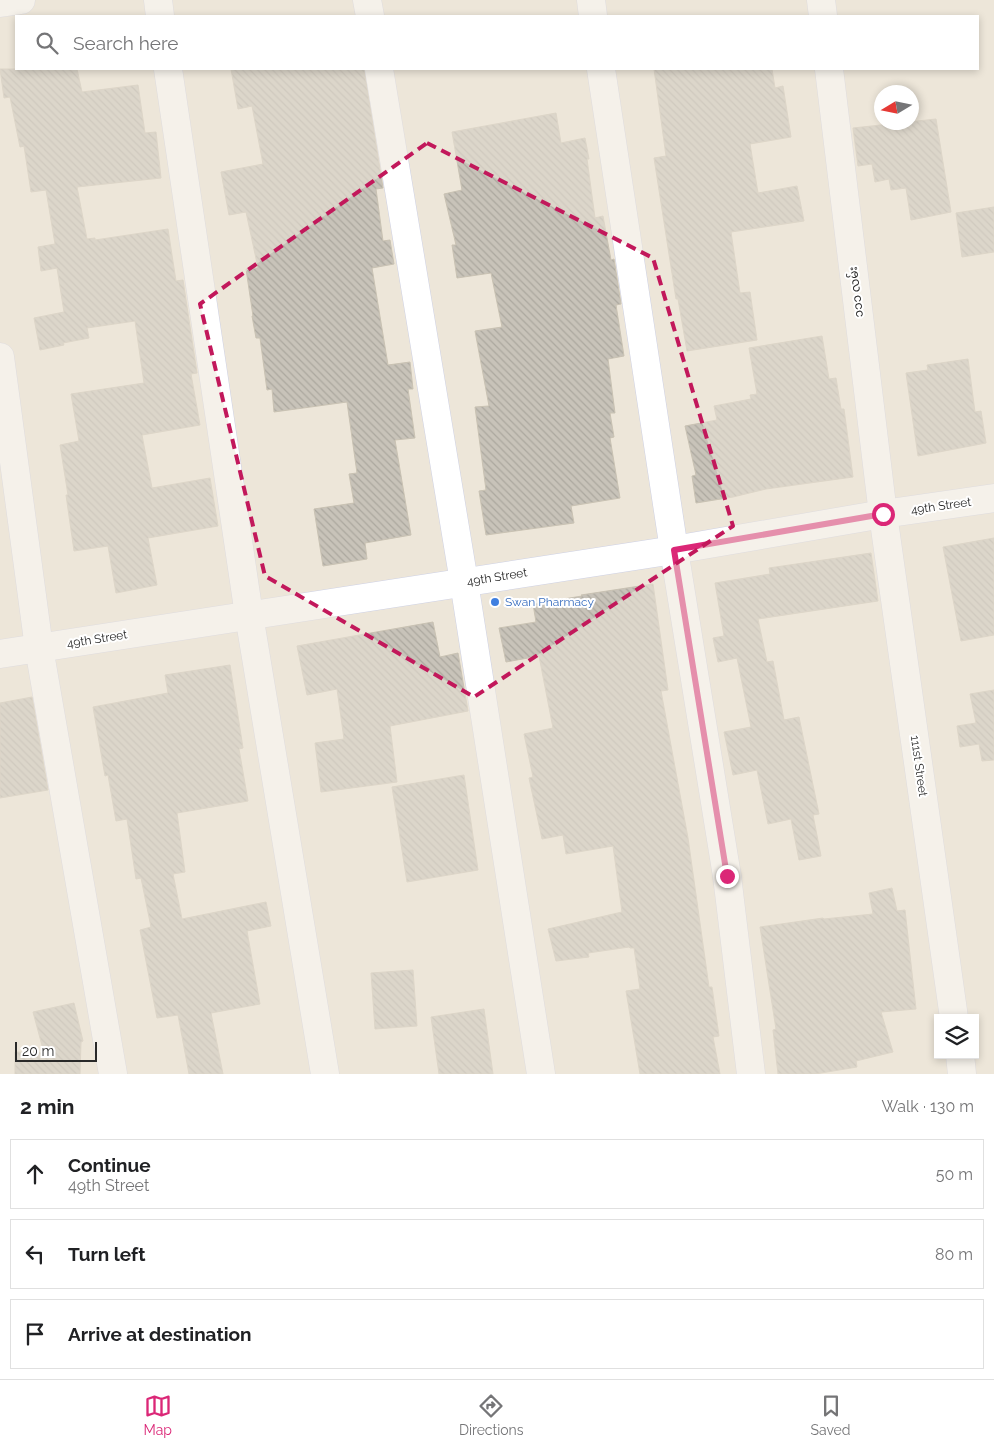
<!DOCTYPE html>
<meta charset="utf-8">
<style>
body{margin:0;font-family:Raleway,"Noto Sans Myanmar",sans-serif;background:#f2f2f2;color:#202124}
.controls{position:absolute;right:15px;bottom:15px;display:grid;overflow:hidden;border-radius:0px;box-shadow:0 2px 8px #0003}
.controls button{width:45px;height:45px;display:grid;place-items:center;padding:0;border:0;border-bottom:1px solid #e0e0e0;background:#fff;color:#202124;font:25px sans-serif}
.compass{position:absolute;left:874px;top:85px;width:45px;height:45px;border-radius:50%;background:#fff;box-shadow:0 2px 8px #0003;rotate:260deg}
.scale{position:absolute;left:15px;bottom:12px;width:82px;box-sizing:border-box;padding-left:5px;border:2px solid #292929;border-top:0;font-size:14px;line-height:18px;white-space:nowrap;color:#292929;-webkit-text-stroke:4px #fff;paint-order:stroke}
.stop{position:absolute;width:15px;height:15px;margin:-11px;border:4px solid #db2777;border-radius:50%;background:#fff}
.stop.end{background:#db2777;border-color:#fff;box-shadow:0 1px 5px #0008}
.list{margin:0;padding:0;list-style:none}
h2{display:flex;justify-content:space-between;align-items:center;height:65px;margin:0;padding:0 20px;font-size:21px}
h2 small{font-size:16px;font-weight:400;color:#757577}
.list li{display:grid;grid-template-columns:32px 1fr auto;gap:15px;align-items:center;box-sizing:border-box;height:70px;margin:0 10px 10px;padding:0 10px;border:1px solid #e0e0e0;border-radius:0px}
.list b{display:block;font-size:19px;white-space:nowrap}
.list p{margin:0;font-size:16px;white-space:nowrap;color:#757577}
.list em{font-size:16px;font-style:normal;color:#757577}
.icon{flex:none;width:28px;height:28px;fill:none;stroke:currentColor;stroke-width:2;stroke-linecap:round;stroke-linejoin:round}
.map{position:relative;flex:none;width:994px;height:1074px;overflow:hidden}
.search{position:absolute;background:#fff;box-shadow:0 2px 8px #0003;left:15px;right:15px;top:15px;height:55px;display:flex;align-items:center;gap:12px;box-sizing:border-box;padding:0 18px;border-radius:0px;color:#757577;font-size:19px}
.sheet{height:305px;background:#fff}
nav{display:flex;justify-content:space-around;align-items:center;box-sizing:border-box;height:70px;border-top:1px solid #e0e0e0;background:#fff;font-size:14px;color:#757577}
nav a{display:grid;justify-items:center;gap:2px}
nav .on{color:#db2777}
.map>svg:first-child{display:block}
.building{fill:url(#building-back-hatch);stroke:#c9c2b3}
.lines{fill:none;stroke-linecap:round;stroke-linejoin:round}
.minor-casing{stroke:#ced1e4;stroke-width:29}
.secondary-casing{stroke:#ced1e4;stroke-width:29}
.minor{stroke:#fff;stroke-width:28}
.secondary{stroke:#fff;stroke-width:28}
.route{stroke:#db2777;stroke-width:6}
.marked{fill:none;stroke:#c2185b;stroke-width:4;stroke-dasharray:10 6;stroke-linejoin:round}
.shop-dot{fill:#3f7fe0;stroke:#fff;stroke-width:2}
.labels{text-anchor:middle;stroke-width:4;stroke-linejoin:round;paint-order:stroke}
.street-label{font-size:12px;fill:#292929;stroke:#fff}
.shop-label{font-size:12px;fill:#366cbe;stroke:#fff;text-anchor:start}
</style>
<div class="map">
<svg width="994" height="1074" viewBox="0 0 994 1074">
<defs>
<pattern id="building-back-hatch" width="6" height="6" patternUnits="userSpaceOnUse" patternTransform="scale(1.25)"><rect width="6" height="6" fill="#c8c3b9"/><path d="M-1 5l2 2M0 0l6 6M5-1l2 2" fill="none" stroke="#aca89f"/></pattern>
</defs>
<rect width="100%" height="100%" fill="#ede6d9"/>
<path class="building" d="M 0,69 L 77,69 L 82,92 L 138,85 L 145,133 L 156,132 L 161,178 L 77,187 L 87,239 L 95,238 L 95,240 L 168,229 L 176,281 L 183,280 L 197,373 L 191,374 L 200,425 L 142,435 L 152,488 L 210,478 L 218,526 L 148,538 L 157,585 L 116,593 L 108,546 L 74,551 L 66,495 L 68,495 L 60,445 L 79,441 L 71,394 L 144,383 L 135,321 L 87,328 L 89,338 L 63,343 L 64,345 L 40,350 L 34,318 L 64,312 L 57,268 L 41,271 L 38,247 L 55,244 L 46,190 L 31,192 L 24,146 L 20,147 L 10,97 L 4,98 Z
M 231,69 L 364,69 L 383,188 L 376,189 L 383,241 L 390,240 L 394,264 L 372,268 L 388,365 L 410,362 L 413,389 L 408,389 L 415,438 L 395,440 L 411,535 L 365,543 L 367,559 L 323,566 L 314,509 L 354,503 L 349,474 L 357,473 L 347,402 L 274,412 L 272,389 L 267,390 L 260,338 L 256,338 L 252,316 L 253,316 L 246,269 L 258,268 L 246,212 L 229,215 L 221,172 L 263,164 L 252,106 L 238,109 Z
M 654,69 L 772,69 L 775,88 L 783,86 L 791,137 L 750,144 L 758,193 L 797,186 L 804,221 L 731,232 L 740,293 L 750,292 L 757,340 L 687,351 L 678,299 L 676,299 L 654,158 L 666,156 Z
M 556,113 L 561,143 L 585,138 L 589,159 L 587,159 L 595,218 L 603,216 L 611,260 L 614,259 L 621,304 L 616,305 L 624,356 L 608,359 L 615,413 L 610,413 L 614,437 L 610,438 L 620,498 L 571,506 L 574,523 L 486,535 L 479,491 L 486,490 L 475,407 L 489,406 L 475,331 L 502,327 L 491,273 L 457,278 L 452,245 L 456,245 L 444,194 L 462,190 L 452,132 Z
M 936,119 L 951,212 L 911,220 L 906,188 L 891,190 L 889,179 L 875,182 L 872,164 L 858,166 L 853,128 Z
M 994,207 L 994,252 L 962,257 L 956,213 Z
M 822,336 L 829,379 L 836,378 L 841,409 L 844,409 L 853,477 L 766,489 L 733,497 L 696,503 L 692,476 L 696,475 L 685,426 L 717,420 L 714,406 L 751,399 L 750,395 L 757,394 L 749,348 Z
M 968,359 L 975,412 L 981,411 L 986,443 L 918,456 L 906,373 L 928,370 L 927,365 Z
M 994,538 L 994,635 L 961,641 L 943,547 Z
M 871,553 L 878,601 L 758,619 L 767,662 L 773,661 L 784,720 L 799,717 L 819,814 L 813,815 L 821,856 L 799,860 L 791,819 L 768,824 L 757,770 L 733,775 L 724,732 L 751,727 L 737,658 L 718,662 L 713,638 L 724,636 L 715,583 L 770,574 L 769,568 Z
M 653,584 L 668,690 L 661,691 L 688,838 L 709,987 L 712,987 L 719,1036 L 713,1037 L 720,1074 L 640,1074 L 626,991 L 640,989 L 634,948 L 630,948 L 629,947 L 588,953 L 589,957 L 556,961 L 548,929 L 622,912 L 613,846 L 566,854 L 563,835 L 542,839 L 529,778 L 533,777 L 524,734 L 553,728 L 539,656 L 506,662 L 499,628 L 536,622 L 533,604 L 582,596 L 581,595 Z
M 433,622 L 440,657 L 458,653 L 468,711 L 390,726 L 397,782 L 321,792 L 315,743 L 344,739 L 337,689 L 307,695 L 297,646 Z
M 230,665 L 243,748 L 239,749 L 248,801 L 177,813 L 185,872 L 173,874 L 182,919 L 266,902 L 271,926 L 247,931 L 260,1004 L 211,1013 L 223,1074 L 189,1074 L 178,1015 L 157,1018 L 140,930 L 151,927 L 141,878 L 136,879 L 127,819 L 116,821 L 108,775 L 105,776 L 93,707 L 168,693 L 165,675 Z
M 994,690 L 994,760 L 982,761 L 979,744 L 960,747 L 957,726 L 976,723 L 970,694 Z
M 32,697 L 48,790 L 0,798 L 0,703 Z
M 464,775 L 478,870 L 407,882 L 392,787 Z
M 892,888 L 897,911 L 905,910 L 916,1009 L 881,1012 L 893,1052 L 856,1061 L 857,1067 L 815,1074 L 778,1074 L 773,1030 L 776,1029 L 760,927 L 823,918 L 824,919 L 873,914 L 869,893 Z
M 413,970 L 417,1026 L 375,1029 L 371,973 Z
M 74,1003 L 83,1041 L 81,1042 L 80,1074 L 15,1074 L 15,1052 L 44,1053 L 33,1012 Z
M 484,1009 L 493,1074 L 439,1074 L 431,1017 Z"/>
<g class="lines">
<g class="minor-casing">
<path id="minor" d="M 158,0 L 160,16
M 367,0 L 370,16
M 591,0 L 593,16
M 821,0 L 823,16
M 0,3 L 21,0
M 168,69 L 249,615 L 325,1074
M 379,69 L 464,582 L 541,1074
M 601,69 L 674,550 L 727,876 L 751,1074
M 829,69 L 883,514 L 954,1018
M 0,357 L 39,648 L 113,1074
M 960,1055 L 962,1074"/>
</g>
<g class="secondary-casing">
<path id="secondary" d="M 0,654 L 674,550 L 883,514 L 994,498"/>
</g>
<use href="#minor" class="minor"/>
<use href="#secondary" class="secondary"/>
</g>
<g class="lines">
<path class="route" d="M 727,876 L 674,550 L 883,514"/>
</g>
<path d="M0 0H994V1074H0ZM 427,143 L 653,258 L 733,526 L 474,697 L 265,576 L 200,304 Z" fill="#ede6d9" fill-opacity=".55" fill-rule="evenodd"/>
<path class="marked" d="M 427,143 L 653,258 L 733,526 L 474,697 L 265,576 L 200,304 Z"/>
<circle class="shop-dot" cx="495" cy="602" r="5"/>
<g class="labels">
<g class="street-label">
<text transform="translate(856 292) rotate(-97)" y="4">၁၁၁ လမ်း</text>
<text transform="translate(941 506) rotate(-8)" y="4">49th Street</text>
<text transform="translate(497 577) rotate(-9)" y="4">49th Street</text>
<text transform="translate(97 639) rotate(-9)" y="4">49th Street</text>
<text transform="translate(919 766) rotate(82)" y="4">111st Street</text>
</g>
<g class="shop-label">
<text x="505" y="606">Swan Pharmacy</text>
</g>
</g>
</svg>
<div class="controls">
<button><svg class="icon" aria-label="layers" viewBox="0 0 24 24"><path d="M12 4l9 5-9 5-9-5zM3 14l9 5 9-5"/></svg></button>
</div>
<svg class="compass" viewBox="-18 -18 36 36"><path d="M0-13l5 13h-10z" fill="#e53935"/><path d="M0 13l5-13h-10z" fill="#757577"/></svg>
<div class="scale">20 m</div>
<div class="stop" style="left:883px;top:514px"></div>
<div class="stop end" style="left:727px;top:876px"></div>
<div class="search"><svg class="icon" aria-label="search" viewBox="0 0 24 24"><circle cx="10" cy="10" r="6"/><path d="M15 15l6 6"/></svg>Search here</div>
</div>
<section class="sheet">
<h2>2 min<small>Walk · 130 m</small></h2>
<ul class="list">
<li><svg class="icon" aria-label="ahead" viewBox="0 0 24 24"><path d="M12 20V5M6 11l6-6 6 6"/></svg><div><b>Continue</b><p>49th Street</p></div><em>50 m</em></li>
<li><svg class="icon" aria-label="left" viewBox="0 0 24 24"><path d="M17 20v-9H6M10 6l-5 5 5 5"/></svg><div><b>Turn left</b></div><em>80 m</em></li>
<li><svg class="icon" aria-label="arrive" viewBox="0 0 24 24"><path d="M6 21V4h12l-3 4 3 4H6"/></svg><div><b>Arrive at destination</b></div></li>
</ul>
</section>
<nav>
<a class="on"><svg class="icon" aria-label="map" viewBox="0 0 24 24"><path d="M3 6l6-2 6 2 6-2v14l-6 2-6-2-6 2zM9 4v14M15 6v14"/></svg>Map</a>
<a><svg class="icon" aria-label="directions" viewBox="0 0 24 24"><path d="M12 3l9 9-9 9-9-9zM9 14v-3h6M13 9l2 2-2 2"/></svg>Directions</a>
<a><svg class="icon" aria-label="saved" viewBox="0 0 24 24"><path d="M7 4h10v16l-5-4-5 4z"/></svg>Saved</a>
</nav>
